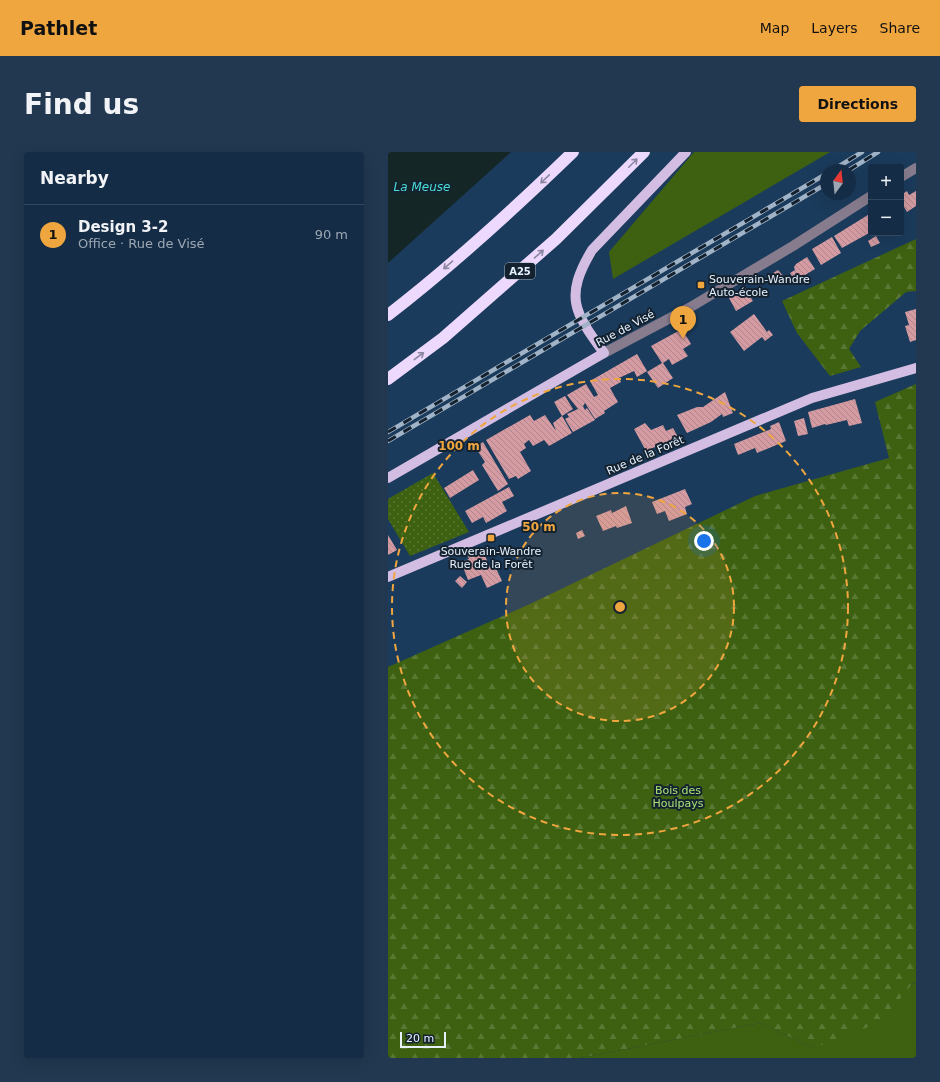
<!DOCTYPE html>
<meta charset="utf-8">
<style>
body{margin:0;font-family:"DejaVu Sans",sans-serif;background:#213850;color:#f1f3f6}
.controls{position:absolute;right:12px;top:12px;display:grid;overflow:hidden;border-radius:4px;box-shadow:0 4px 16px #0002}
.controls button{width:36px;height:36px;display:grid;place-items:center;padding:0;border:0;border-bottom:1px solid #33485e;background:#142c45;color:#f1f3f6;font:20px sans-serif}
.compass{position:absolute;left:432px;top:12px;width:36px;height:36px;border-radius:50%;background:#142c45;box-shadow:0 4px 16px #0002;rotate:15deg}
.scale{position:absolute;left:12px;bottom:10px;width:46px;box-sizing:border-box;padding-left:4px;border:2px solid #e6f1fd;border-top:0;font-size:11px;line-height:14px;white-space:nowrap;color:#e6f1fd;-webkit-text-stroke:3px #142230;paint-order:stroke}
.you{position:absolute;left:316px;top:389px;width:14px;height:14px;margin:-10px;border:3px solid #fff;border-radius:50%;background:#1a73e8;box-shadow:0 0 0 6px #1a73e833}
.badge{display:grid;place-items:center;width:26px;height:26px;border-radius:50%;background:#f0a63f;color:#111;font-size:13px;font-weight:700}
.pin{position:absolute;translate:-50% -33px;filter:drop-shadow(0 1px 2px #0008)}
.pin::after{content:'';position:absolute;top:21px;width:14px;height:12px;background:inherit;clip-path:polygon(0 0,100% 0,50% 100%)}
.list{margin:0;padding:0;list-style:none}
h2{display:flex;justify-content:space-between;align-items:center;height:52px;margin:0;padding:0 16px;font-size:17px}
h2 small{font-size:13px;font-weight:400;color:#9da7b3}
.list li{display:grid;grid-template-columns:26px 1fr auto;gap:12px;align-items:center;box-sizing:border-box;height:60px;padding:0 16px;border-top:1px solid #33485e}
.list b{display:block;font-size:15px;white-space:nowrap}
.list p{margin:0;font-size:13px;white-space:nowrap;color:#9da7b3}
.list em{font-size:13px;font-style:normal;color:#9da7b3}
.map{position:relative;flex:none;width:528px;height:906px;overflow:hidden;border-radius:4px}
header{display:flex;align-items:center;gap:24px;box-sizing:border-box;height:56px;padding:0 20px;background:#f0a63f;color:#111}
header strong{font-size:19px}
nav{display:flex;gap:22px;margin-inline-start:auto;font-size:14px}
.intro{display:flex;align-items:center;justify-content:space-between;box-sizing:border-box;height:96px;padding:0 24px}
h1{margin:0;font-size:28px}
.button{padding:10px 18px;border-radius:4px;background:#f0a63f;color:#111;font-size:14px;font-weight:700}
main{display:flex;gap:24px;padding:0 24px}
aside{flex:1;background:#142c45;border-radius:4px;box-shadow:0 4px 16px #0002}
.map>svg:first-child{display:block}
.green{fill:#3d6110}
.forest{fill:url(#forest-firs)}
.garden{fill:url(#garden-dots)}
.water{fill:#142726}
.building{fill:url(#building-back-hatch)}
.lines{fill:none;stroke-linecap:round;stroke-linejoin:round}
.minor{stroke:#877c8e;stroke-width:10}
.major{stroke:#d3bde3;stroke-width:10}
.highway{stroke:#eed9fe;stroke-width:12}
.rail-casing{stroke:#a1b3c6;stroke-width:4.5}
.rail{stroke:#142230;stroke-width:3;stroke-dasharray:9;stroke-linecap:butt}
.oneway{stroke:#8c87a1}
.ring{fill:none;stroke:#f0a63f;stroke-width:2;stroke-dasharray:7 5}
.poi-dot{fill:#f0a63f;stroke:#142230;stroke-width:1.5}
.labels{text-anchor:middle;stroke-width:4;stroke-linejoin:round;paint-order:stroke}
.shield{fill:#142230;stroke:#a7b3c0;stroke-width:1}
.shield-label{font-size:10px;font-weight:bold;fill:#e6f1fd}
.poi-label{font-size:11px;fill:#e6f1fd;stroke:#142230;text-anchor:start}
.street-label{font-size:11px;fill:#e6f1fd;stroke:#142230}
.park-label{font-size:11px;fill:#aae374;stroke:#142230}
.water-label{font-size:12px;font-style:italic;fill:#49ddd8;stroke:#142230}
.centre{fill:#f0a63f;stroke:#142230;stroke-width:2}
.ring-label{font-size:12px;text-anchor:middle;font-weight:bold;fill:#f0a63f;stroke:#142230;stroke-width:4;stroke-linejoin:round;paint-order:stroke}
</style>
<header>
<strong>Pathlet</strong>
<nav><a>Map</a><a>Layers</a><a>Share</a></nav>
</header>
<div class="intro"><h1>Find us</h1><a class="button">Directions</a></div>
<main>
<aside>
<h2>Nearby<small></small></h2>
<ul class="list">
<li><span class="badge">1</span><div><b>Design 3-2</b><p>Office · Rue de Visé</p></div><em>90 m</em></li>
</ul>
</aside>
<div class="map">
<svg width="528" height="906" viewBox="0 0 528 906">
<defs>
<pattern id="forest-firs" width="22" height="20" patternUnits="userSpaceOnUse"><rect width="22" height="20" fill="#3d6110"/><path d="M5 1l3.5 6h-7zM16 11l3.5 6h-7z" fill="#597834"/></pattern>
<pattern id="garden-dots" width="8" height="8" patternUnits="userSpaceOnUse"><rect width="8" height="8" fill="#3d6110"/><path d="M2 2h.1M6 6h.1" fill="none" stroke="#597834" stroke-width="1.8" stroke-linecap="round"/></pattern>
<pattern id="building-back-hatch" width="6" height="6" patternUnits="userSpaceOnUse"><rect width="6" height="6" fill="#d49ba2"/><path d="M-1 5l2 2M0 0l6 6M5-1l2 2" fill="none" stroke="#b0868c"/></pattern>
</defs>
<rect width="100%" height="100%" fill="#1b3b5c"/>
<path class="green" d="M 306,0 L 442,0 L 225,127 L 221,100 Z
M 528,830 L 528,906 L 192,906 L 372,871 L 426,896 Z"/>
<path class="forest" d="M 528,87 L 528,139 L 518,140 L 472,179 L 461,197 L 473,215 L 442,224 L 409,181 L 394,149 Z
M 528,232 L 528,830 L 524,832 L 493,870 L 426,896 L 372,871 L 192,906 L 0,906 L 0,515 L 142,452 L 367,344 L 501,306 L 487,250 Z"/>
<path class="garden" d="M 45,321 L 81,380 L 22,404 L 0,367 L 0,347 Z"/>
<path class="water" d="M 0,0 L 123,0 L 0,111 Z"/>
<path class="building" d="M 519,39 L 521,43 L 528,39 L 528,54 L 519,60 L 516,55 L 513,56 L 513,43 Z
M 483,61 L 483,80 L 454,96 L 446,84 Z
M 488,84 L 492,91 L 483,95 L 480,89 Z
M 444,85 L 453,101 L 433,113 L 424,97 Z
M 419,105 L 427,117 L 407,129 L 402,121 L 407,118 L 406,115 L 408,112 Z
M 390,118 L 397,126 L 393,130 L 382,123 Z
M 357,136 L 365,149 L 348,159 L 341,146 Z
M 528,157 L 528,188 L 522,190 L 517,174 L 521,173 L 517,160 Z
M 366,162 L 379,180 L 381,178 L 385,183 L 377,189 L 374,185 L 356,199 L 342,180 Z
M 294,177 L 303,192 L 295,197 L 300,204 L 284,213 L 281,207 L 275,211 L 285,226 L 270,236 L 259,220 L 274,211 L 263,194 Z
M 249,202 L 259,219 L 249,225 L 246,219 L 231,226 L 233,230 L 222,236 L 230,250 L 216,259 L 217,261 L 207,267 L 197,251 L 195,254 L 197,258 L 199,256 L 207,268 L 185,280 L 177,267 L 181,265 L 179,262 L 190,257 L 179,243 L 198,232 L 206,245 L 210,243 L 202,229 Z
M 337,240 L 345,261 L 335,265 L 334,262 L 323,270 L 299,281 L 289,263 L 309,255 L 315,255 Z
M 177,244 L 185,257 L 174,264 L 184,281 L 161,294 L 156,288 L 145,294 L 141,288 L 136,292 L 138,296 L 132,300 L 143,319 L 130,327 L 128,324 L 121,327 L 98,288 L 142,263 L 146,269 L 157,263 L 168,279 L 165,271 L 174,264 L 166,250 Z
M 467,247 L 474,271 L 461,274 L 459,268 L 438,273 L 437,272 L 424,276 L 420,260 Z
M 416,266 L 420,282 L 410,284 L 406,269 Z
M 391,270 L 398,289 L 369,301 L 367,296 L 350,303 L 346,292 L 383,277 L 382,274 Z
M 257,271 L 263,278 L 275,273 L 278,279 L 285,276 L 290,285 L 258,299 L 246,277 Z
M 95,290 L 120,332 L 110,339 L 94,313 L 97,310 L 87,295 Z
M 85,318 L 91,328 L 62,346 L 56,336 Z
M 121,335 L 126,344 L 114,350 L 119,359 L 98,371 L 95,365 L 84,371 L 77,359 Z
M 297,337 L 304,352 L 297,355 L 299,362 L 281,369 L 277,359 L 269,362 L 264,350 Z
M 238,354 L 244,371 L 229,376 L 228,374 L 215,379 L 208,364 L 223,358 L 224,361 Z
M 194,378 L 197,384 L 190,387 L 188,381 Z
M 0,383 L 9,398 L 0,403 Z
M 94,396 L 102,416 L 107,414 L 114,429 L 99,436 L 93,423 L 80,428 L 73,410 L 81,407 L 79,402 Z
M 72,424 L 79,430 L 74,436 L 67,429 Z"/>
<g class="lines">
<path class="minor" d="M 513,25 L 528,16
M 216,201 L 301,156 L 405,94 L 483,44"/>
<path class="major" d="M 0,326 L 216,201 C 186,160 176,145 204,98 L 298,0
M 0,425 L 424,246 L 528,216"/>
<path class="highway" d="M 0,163 C 65,113 126,57 185,0
M 0,227 L 55,186 L 168,87 L 256,0"/>
<g class="rail-casing">
<path id="rail" d="M 445,18 L 474,0
M 461,18 L 490,0
M 0,280 L 438,22
M 0,289 L 438,32"/>
</g>
<use href="#rail" class="rail"/>
</g>
<defs><path id="oneway-shaft" d="M-6 0H5M1.5-3L5.5 0L1.5 3" fill="none" stroke-width="1.6" stroke-linecap="round" stroke-linejoin="round"/></defs>
<g class="oneway">
<use href="#oneway-shaft" transform="translate(245 11) rotate(-45)"/>
<use href="#oneway-shaft" transform="translate(157 27) rotate(136)"/>
<use href="#oneway-shaft" transform="translate(151 102) rotate(-41)"/>
<use href="#oneway-shaft" transform="translate(60 113) rotate(139)"/>
<use href="#oneway-shaft" transform="translate(31 204) rotate(-37)"/>
</g>
<circle cx="232" cy="455" r="114" fill="#f0a63f" fill-opacity=".12"/>
<g class="ring">
<circle cx="232" cy="455" r="114"/>
<circle cx="232" cy="455" r="228"/>
</g>
<g class="poi-dot">
<rect x="309" y="129" width="8" height="8" rx="2"/>
<rect x="99" y="382" width="8" height="8" rx="2"/>
</g>
<g class="labels">
<rect class="shield" x="117" y="111" width="30" height="16" rx="3"/>
<g class="shield-label">
<text x="132" y="123">A25</text>
</g>
<g class="poi-label">
<text x="321" y="131">Souverain-Wandre<tspan x="321" dy="13">Auto-école</tspan></text>
<text x="103" y="403" text-anchor="middle">Souverain-Wandre<tspan x="103" dy="13">Rue de la Forêt</tspan></text>
</g>
<g class="street-label">
<text transform="translate(237 176) rotate(-28)" y="4">Rue de Visé</text>
<text transform="translate(257 303) rotate(-23)" y="4">Rue de la Forêt</text>
</g>
<g class="park-label">
<text x="290" y="642">Bois des<tspan x="290" dy="13">Houlpays</tspan></text>
</g>
<g class="water-label">
<text x="34" y="39">La Meuse</text>
</g>
</g>
<circle cx="232" cy="455" r="6" class="centre"/>
<g class="ring-label">
<text x="71" y="298">100 m</text>
<text x="151" y="379">50 m</text>
</g>
</svg>
<div class="controls">
<button>+</button>
<button>−</button>
</div>
<svg class="compass" viewBox="-18 -18 36 36"><path d="M0-13l5 13h-10z" fill="#e53935"/><path d="M0 13l5-13h-10z" fill="#9da7b3"/></svg>
<div class="scale">20 m</div>
<div class="you"></div>
<div class="pin badge" style="left:295px;top:187px">1</div>
</div>
</main>
